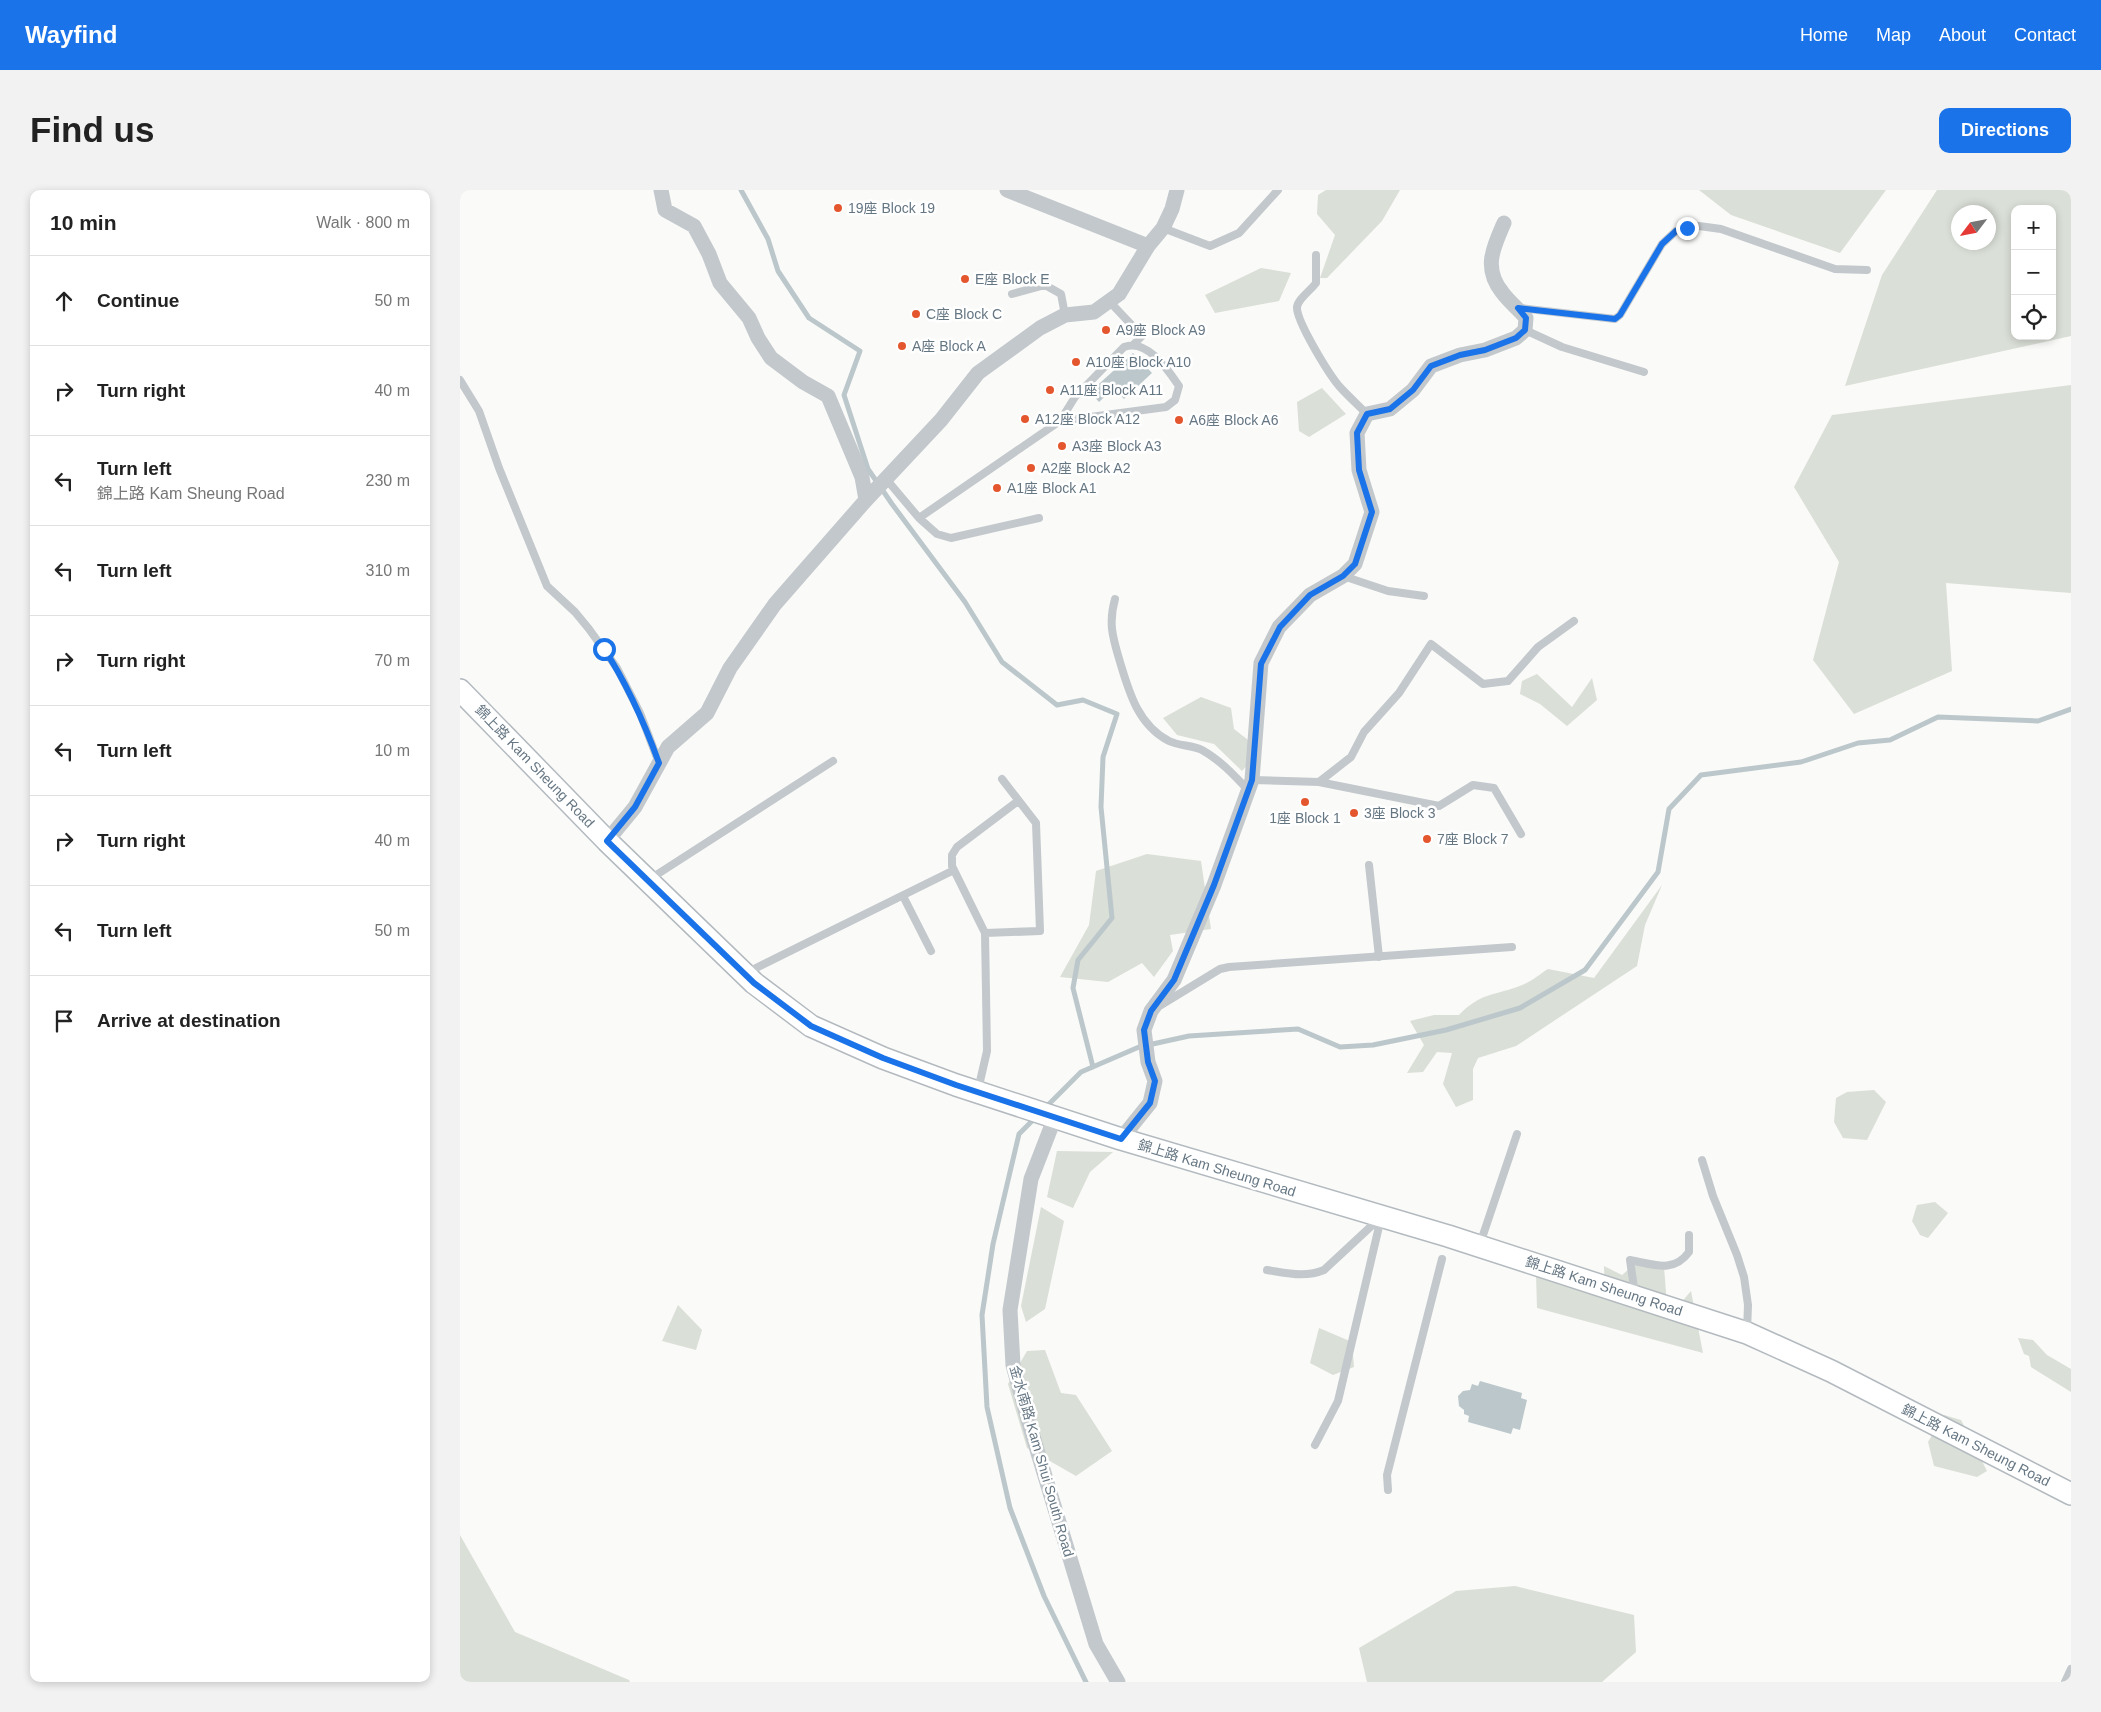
<!DOCTYPE html>
<meta charset="utf-8">
<style>
body{margin:0;font-family:Helvetica,"Noto Sans TC",sans-serif;background:#f2f2f2;color:#222}
.controls{position:absolute;right:15px;top:15px;display:grid;overflow:hidden;border-radius:10px;box-shadow:0 2px 8px #0003}
.controls button{width:45px;height:45px;display:grid;place-items:center;padding:0;border:0;border-bottom:1px solid #e0e0e0;background:#fff;color:#222;font:25px sans-serif}
.compass{position:absolute;left:1491px;top:15px;width:45px;height:45px;border-radius:50%;background:#fff;box-shadow:0 2px 8px #0003;rotate:238deg}
.stop{position:absolute;width:15px;height:15px;margin:-11px;border:4px solid #1a73e8;border-radius:50%;background:#fff}
.stop.end{background:#1a73e8;border-color:#fff;box-shadow:0 1px 5px #0008}
.list{margin:0;padding:0;list-style:none}
h2{display:flex;justify-content:space-between;align-items:center;height:65px;margin:0;padding:0 20px;font-size:21px}
h2 small{font-size:16px;font-weight:400;color:#767676}
.list li{display:grid;grid-template-columns:32px 1fr auto;gap:15px;align-items:center;box-sizing:border-box;height:90px;padding:0 20px;border-top:1px solid #e0e0e0}
.list b{display:block;font-size:19px;white-space:nowrap}
.list p{margin:0;font-size:16px;white-space:nowrap;color:#767676}
.list em{font-size:16px;font-style:normal;color:#767676}
.icon{flex:none;width:28px;height:28px;fill:none;stroke:currentColor;stroke-width:2;stroke-linecap:round;stroke-linejoin:round}
.map{position:relative;flex:none;width:1611px;height:1492px;overflow:hidden;border-radius:10px}
header{display:flex;align-items:center;gap:30px;box-sizing:border-box;height:70px;padding:0 25px;background:#1a73e8;color:#fff}
header strong{font-size:24px}
nav{display:flex;gap:28px;margin-inline-start:auto;font-size:18px}
.intro{display:flex;align-items:center;justify-content:space-between;box-sizing:border-box;height:120px;padding:0 30px}
h1{margin:0;font-size:35px}
.button{padding:12px 22px;border-radius:10px;background:#1a73e8;color:#fff;font-size:18px;font-weight:700}
main{display:flex;gap:30px;padding:0 30px}
aside{flex:1;background:#fff;border-radius:10px;box-shadow:0 2px 8px #0003}
.map>svg:first-child{display:block}
.green{fill:#dadfd7;fill-rule:evenodd}
.water{fill:#bbc7cb}
.lines{fill:none;stroke-linecap:round;stroke-linejoin:round}
.stream{stroke:#bbc7cb;stroke-width:5}
.secondary-casing{stroke:#b3babf;stroke-width:24}
.lane{stroke:#c3c8cc;stroke-width:8}
.street{stroke:#c3c8cc;stroke-width:15}
.secondary{stroke:#fff;stroke-width:21}
.route{stroke:#1a73e8;stroke-width:6}
.poi-dot{fill:#e4572e;stroke:#fff;stroke-width:2}
.labels{text-anchor:middle;stroke-width:5;stroke-linejoin:round;paint-order:stroke}
.poi-label{font-size:14px;fill:#657683;stroke:#fff;text-anchor:start}
.street-label{font-size:14px;fill:#657683;stroke:#fff}
</style>
<header>
<strong>Wayfind</strong>
<nav><a>Home</a><a>Map</a><a>About</a><a>Contact</a></nav>
</header>
<div class="intro"><h1>Find us</h1><a class="button">Directions</a></div>
<main>
<aside>
<h2>10 min<small>Walk · 800 m</small></h2>
<ul class="list">
<li><svg class="icon" aria-label="ahead" viewBox="0 0 24 24"><path d="M12 20V5M6 11l6-6 6 6"/></svg><div><b>Continue</b></div><em>50 m</em></li>
<li><svg class="icon" aria-label="right" viewBox="0 0 24 24"><path d="M7 20v-9h11M14 6l5 5-5 5"/></svg><div><b>Turn right</b></div><em>40 m</em></li>
<li><svg class="icon" aria-label="left" viewBox="0 0 24 24"><path d="M17 20v-9H6M10 6l-5 5 5 5"/></svg><div><b>Turn left</b><p>錦上路 Kam Sheung Road</p></div><em>230 m</em></li>
<li><svg class="icon" aria-label="left" viewBox="0 0 24 24"><path d="M17 20v-9H6M10 6l-5 5 5 5"/></svg><div><b>Turn left</b></div><em>310 m</em></li>
<li><svg class="icon" aria-label="right" viewBox="0 0 24 24"><path d="M7 20v-9h11M14 6l5 5-5 5"/></svg><div><b>Turn right</b></div><em>70 m</em></li>
<li><svg class="icon" aria-label="left" viewBox="0 0 24 24"><path d="M17 20v-9H6M10 6l-5 5 5 5"/></svg><div><b>Turn left</b></div><em>10 m</em></li>
<li><svg class="icon" aria-label="right" viewBox="0 0 24 24"><path d="M7 20v-9h11M14 6l5 5-5 5"/></svg><div><b>Turn right</b></div><em>40 m</em></li>
<li><svg class="icon" aria-label="left" viewBox="0 0 24 24"><path d="M17 20v-9H6M10 6l-5 5 5 5"/></svg><div><b>Turn left</b></div><em>50 m</em></li>
<li><svg class="icon" aria-label="arrive" viewBox="0 0 24 24"><path d="M6 21V4h12l-3 4 3 4H6"/></svg><div><b>Arrive at destination</b></div></li>
</ul>
</aside>
<div class="map">
<svg width="1611" height="1492" viewBox="0 0 1611 1492">
<rect width="100%" height="100%" fill="#fafaf8"/>
<path class="green" d="M 866,0 L 940,0 L 922,31 L 867,88 L 860,88 L 875,45 L 857,24 L 858,5 Z
M 1239,0 L 1426,0 L 1380,63 L 1271,25 Z
M 1477,0 L 1611,0 L 1611,146 L 1385,196 L 1422,85 ZM 1555,19 L 1592,19 L 1592,146 L 1555,146 ZM 1498,22 L 1528,22 L 1528,52 L 1498,52 Z
M 801,78 L 831,83 L 819,111 L 755,123 L 745,105 Z
M 1611,195 L 1611,403 L 1486,393 L 1492,481 L 1394,524 L 1353,470 L 1379,372 L 1334,297 L 1372,225 Z
M 862,198 L 886,224 L 849,247 L 839,241 L 837,212 Z
M 1077,484 L 1112,517 L 1132,488 L 1137,510 L 1107,536 L 1080,514 L 1060,504 L 1062,491 Z
M 741,507 L 771,518 L 774,539 L 801,560 L 782,581 L 754,554 L 717,545 L 703,528 Z
M 687,664 L 741,671 L 751,739 L 710,745 L 713,761 L 694,787 L 682,773 L 648,792 L 600,787 L 629,735 L 636,681 Z
M 1202,695 L 1185,735 L 1177,776 L 1056,856 L 1018,868 L 1013,879 L 1013,910 L 996,917 L 983,894 L 992,863 L 977,862 L 963,882 L 947,883 L 964,855 L 950,831 L 974,825 L 999,825 C 1021,802 1035,806 1062,795 C 1071,792 1080,784 1088,779 L 1134,788 Z
M 1414,900 L 1426,912 L 1407,950 L 1383,948 L 1374,932 L 1376,908 L 1387,902 Z
M 597,961 L 653,962 L 630,982 L 613,1018 L 587,1007 Z
M 1475,1012 L 1488,1023 L 1468,1048 L 1460,1045 L 1452,1031 L 1457,1015 Z
M 581,1017 L 604,1031 L 585,1119 L 566,1132 L 561,1116 Z
M 1177,1072 L 1204,1077 L 1208,1128 L 1231,1101 L 1243,1163 L 1077,1118 L 1076,1084 L 1145,1109 L 1144,1076 L 1162,1085 Z
M 218,1115 L 242,1140 L 236,1160 L 202,1151 Z
M 859,1138 L 892,1152 L 894,1177 L 873,1185 L 850,1173 Z
M 1558,1148 L 1573,1150 L 1587,1165 L 1611,1179 L 1611,1202 L 1571,1177 L 1569,1166 L 1564,1164 Z
M 585,1160 L 601,1203 L 616,1205 L 652,1261 L 616,1286 L 567,1258 L 548,1194 L 567,1161 Z
M 1484,1225 L 1501,1230 L 1527,1281 L 1517,1287 L 1474,1276 L 1468,1252 Z
M 0,1345 L 55,1442 L 169,1490 L 170,1492 L 0,1492 Z
M 1055,1396 L 1174,1425 L 1176,1462 L 1142,1492 L 907,1492 L 899,1458 L 996,1401 Z"/>
<path class="water" d="M 673,163 L 692,183 L 664,209 L 654,198 L 639,212 L 630,202 Z
M 1020,1191 L 1062,1203 L 1061,1208 L 1067,1210 L 1060,1240 L 1053,1238 L 1051,1244 L 1008,1232 L 1009,1226 L 1004,1224 L 1004,1220 L 999,1216 L 998,1206 L 1003,1201 L 1010,1200 L 1012,1194 L 1018,1196 Z"/>
<g class="lines">
<path class="stream" d="M 281,0 L 308,49 L 318,81 L 349,128 L 400,161 L 384,205 L 408,279 L 432,314 L 505,412 L 542,472 L 597,515 L 623,510 L 657,524 L 643,567 L 641,617 L 652,728 L 618,770 L 613,798 L 633,877
M 585,918 L 621,882 L 679,857 L 729,846 L 838,839 L 880,857 L 913,855 L 986,840 L 1060,818 L 1125,780 L 1198,682 L 1209,619 L 1241,585 L 1341,572 L 1398,553 L 1430,550 L 1478,527 L 1578,531 L 1611,519
M 576,927 L 559,944 L 533,1054 L 522,1125 L 527,1217 L 550,1318 L 584,1406 L 626,1492"/>
<g class="secondary-casing">
<path id="secondary" d="M 0,500 L 147,651 L 294,793 L 351,836 L 423,868 L 496,895 L 661,949 L 988,1046 L 1287,1143 L 1371,1181 L 1611,1304"/>
</g>
<path class="lane" d="M 703,38 L 750,56 L 779,43 L 818,0
M 856,65 L 856,93 C 851,100 838,109 837,117 C 836,131 869,184 879,196 C 888,206 898,215 907,224
M 552,104 L 585,95 L 601,104 L 605,125
M 649,111 L 682,146 L 673,155
M 1060,118 L 1155,129 L 1160,125 L 1202,54 L 1216,41 L 1227,38 L 1239,36 L 1261,39 L 1375,79 L 1407,80
M 1065,140 L 1102,157 L 1184,182
M 0,190 L 19,221 L 39,278 L 87,396 L 115,422 L 129,439 L 157,478 L 180,523 L 199,573
M 427,290 L 459,328 L 477,344 L 491,348 L 579,328
M 459,328 L 600,231 L 615,207 L 664,157 C 687,148 708,180 719,196 L 715,210 L 706,217 L 600,231
M 883,386 L 928,401 L 964,406
M 655,409 C 648,434 653,448 660,472 C 669,502 678,535 709,551 C 719,556 732,555 742,560 C 760,570 774,585 788,600
M 792,590 L 859,592 L 891,567 L 904,542 L 939,503 L 971,454 L 1023,494 L 1048,491 L 1078,457 L 1114,431
M 859,592 L 979,616 L 1013,595 L 1034,598 L 1061,644
M 909,675 L 919,767
M 190,689 L 373,571
M 443,706 L 471,761
M 525,743 L 580,741 L 576,633 L 542,589
M 286,783 L 494,680
M 701,815 L 760,779 L 769,777 L 1052,757
M 518,900 L 527,861 L 525,743 L 492,676 L 492,665 L 497,657 L 558,611
M 1242,970 L 1253,1006 L 1277,1065 L 1284,1087 L 1288,1115 L 1287,1141
M 1020,1054 L 1057,944
M 807,1080 C 827,1083 845,1088 864,1080 L 920,1028
M 1175,1105 L 1170,1070 C 1193,1074 1213,1084 1229,1062 L 1229,1045
M 855,1255 L 878,1211 L 921,1028
M 928,1300 L 927,1285 L 982,1069
M 1605,1492 L 1611,1479"/>
<path class="street" d="M 201,0 L 205,20 L 234,36 L 249,64 L 260,93 L 289,128 L 298,148 L 311,168 L 343,192 L 368,206 L 402,287 L 406,310
M 547,0 L 688,56
M 147,651 L 175,617 L 208,557 L 247,523 L 270,478 L 315,414 L 406,310 L 481,230 L 518,183 L 580,138 L 605,125 L 634,122 L 659,104 L 688,56 L 703,38 L 712,19 L 717,0
M 595,927 L 571,989 L 550,1120 L 553,1175 L 568,1230 L 636,1454 L 658,1492
M 661,949 L 690,913 L 695,891 L 688,872 L 684,840 L 691,821 L 714,790 L 754,695 L 792,590 L 801,473 L 819,437 L 850,405 L 883,386 L 895,374 L 912,322 L 899,280 L 897,243 L 907,224 L 930,219 L 953,200 L 971,176 L 1000,165 L 1025,160 L 1056,148 L 1065,140 L 1066,128 C 1059,119 1049,112 1042,102 C 1023,78 1033,58 1044,33"/>
<use href="#secondary" class="secondary"/>
</g>
<g class="lines">
<path class="route" d="M 144,459 C 168,495 184,532 199,573 L 175,617 L 147,651 L 294,793 L 351,836 L 423,868 L 496,895 L 661,949 L 690,913 L 695,891 L 688,872 L 684,840 L 691,821 L 714,790 L 754,695 L 792,590 L 801,474 L 820,437 L 850,405 L 883,386 L 895,374 L 912,322 L 899,280 L 897,243 L 907,224 L 930,219 L 953,200 L 971,176 L 1000,165 L 1025,160 L 1056,148 L 1065,140 L 1066,128 L 1058,118 L 1155,129 L 1160,125 L 1202,54 L 1216,41 L 1227,38"/>
</g>
<g class="poi-dot">
<circle cx="378" cy="18" r="5"/>
<circle cx="505" cy="89" r="5"/>
<circle cx="456" cy="124" r="5"/>
<circle cx="646" cy="140" r="5"/>
<circle cx="442" cy="156" r="5"/>
<circle cx="616" cy="172" r="5"/>
<circle cx="590" cy="200" r="5"/>
<circle cx="565" cy="229" r="5"/>
<circle cx="719" cy="230" r="5"/>
<circle cx="602" cy="256" r="5"/>
<circle cx="571" cy="278" r="5"/>
<circle cx="537" cy="298" r="5"/>
<circle cx="845" cy="612" r="5"/>
<circle cx="894" cy="623" r="5"/>
<circle cx="967" cy="649" r="5"/>
</g>
<g class="labels">
<g class="poi-label">
<text x="388" y="23">19座 Block 19</text>
<text x="515" y="94">E座 Block E</text>
<text x="466" y="129">C座 Block C</text>
<text x="656" y="145">A9座 Block A9</text>
<text x="452" y="161">A座 Block A</text>
<text x="626" y="177">A10座 Block A10</text>
<text x="600" y="205">A11座 Block A11</text>
<text x="575" y="234">A12座 Block A12</text>
<text x="729" y="235">A6座 Block A6</text>
<text x="612" y="261">A3座 Block A3</text>
<text x="581" y="283">A2座 Block A2</text>
<text x="547" y="303">A1座 Block A1</text>
<text x="904" y="628">3座 Block 3</text>
<text x="845" y="633" text-anchor="middle">1座 Block 1</text>
<text x="977" y="654">7座 Block 7</text>
</g>
<g class="street-label">
<text transform="translate(75 576) rotate(46)" y="5">錦上路 Kam Sheung Road</text>
<text transform="translate(757 978) rotate(17)" y="5">錦上路 Kam Sheung Road</text>
<text transform="translate(1144 1096) rotate(18)" y="5">錦上路 Kam Sheung Road</text>
<text transform="translate(1516 1255) rotate(27)" y="5">錦上路 Kam Sheung Road</text>
<text transform="translate(582 1271) rotate(74)" y="5">金水南路 Kam Shui South Road</text>
</g>
</g>
</svg>
<div class="controls">
<button>+</button>
<button>−</button>
<button><svg class="icon" aria-label="locate" viewBox="0 0 24 24"><circle cx="12" cy="12" r="6"/><path d="M12 2v4M12 18v4M2 12h4M18 12h4"/></svg></button>
</div>
<svg class="compass" viewBox="-18 -18 36 36"><path d="M0-13l5 13h-10z" fill="#e53935"/><path d="M0 13l5-13h-10z" fill="#767676"/></svg>
<div class="stop" style="left:144px;top:459px"></div>
<div class="stop end" style="left:1227px;top:38px"></div>
</div>
</main>
